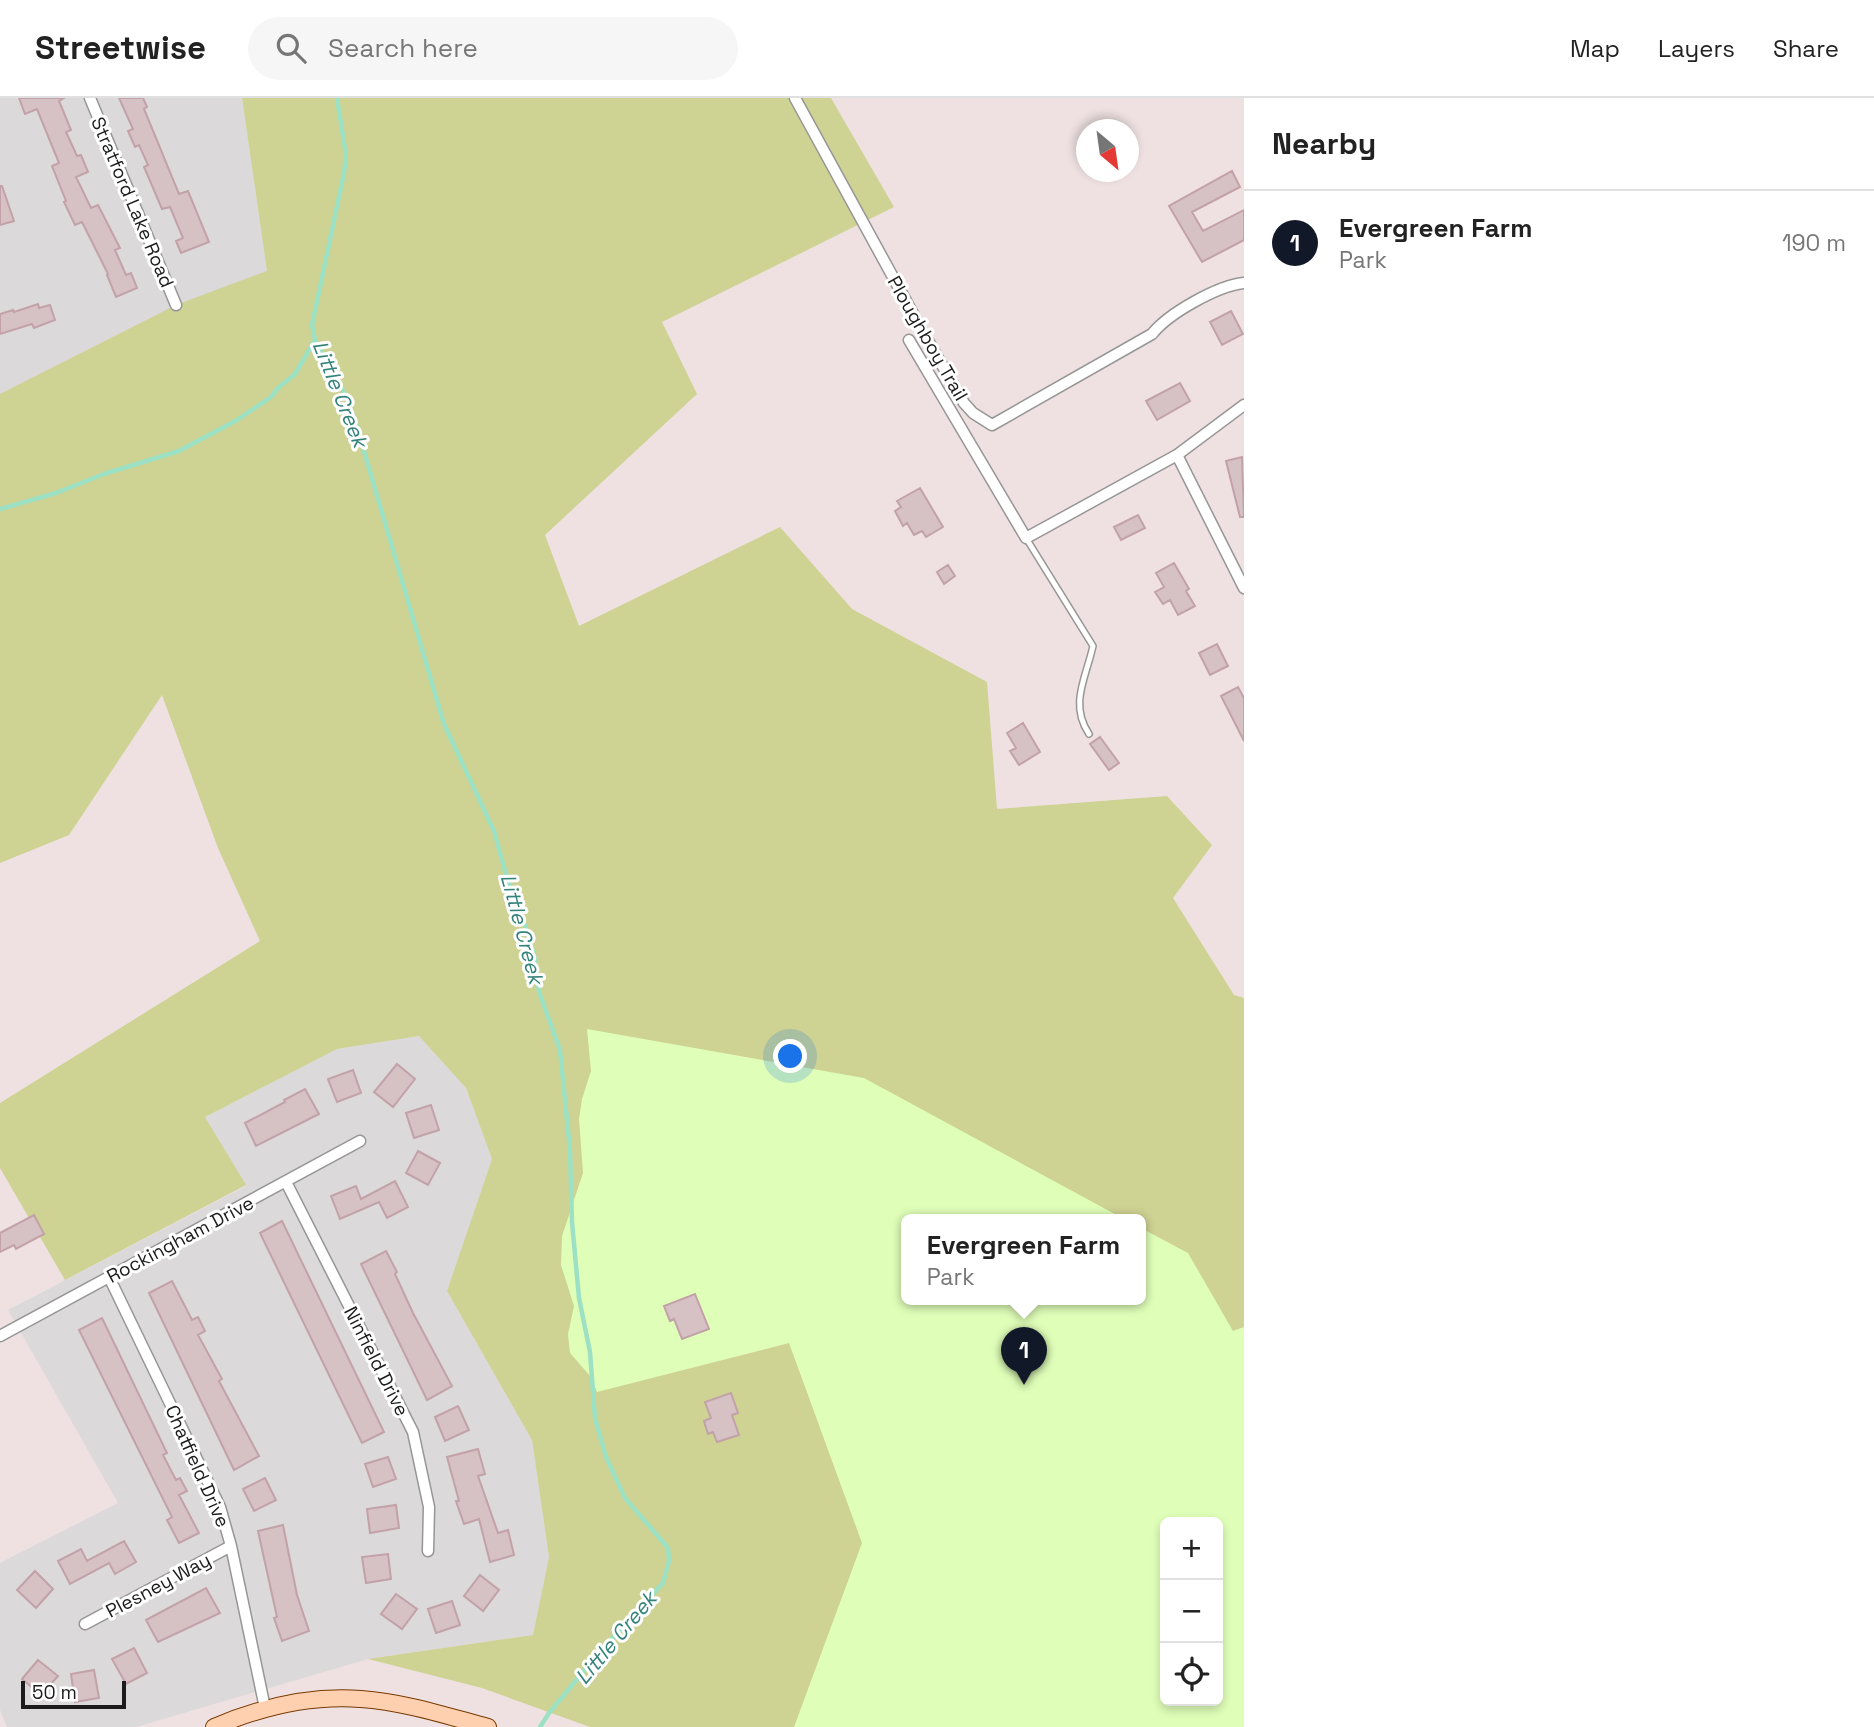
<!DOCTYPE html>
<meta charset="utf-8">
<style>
body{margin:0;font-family:"Space Grotesk",sans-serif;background:#f6f6f6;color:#222}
.controls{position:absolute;right:21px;bottom:21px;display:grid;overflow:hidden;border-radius:10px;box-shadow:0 4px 10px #0003}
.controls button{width:63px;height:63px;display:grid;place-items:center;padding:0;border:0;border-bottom:2px solid #e0e0e0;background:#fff;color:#222;font:35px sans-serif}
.compass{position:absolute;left:1076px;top:21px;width:63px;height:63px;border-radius:50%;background:#fff;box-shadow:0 4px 10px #0003;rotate:151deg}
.scale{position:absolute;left:21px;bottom:18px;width:105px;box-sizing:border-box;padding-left:7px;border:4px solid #1c1c1c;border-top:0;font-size:19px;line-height:24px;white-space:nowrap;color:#1c1c1c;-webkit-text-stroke:5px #fff;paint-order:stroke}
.you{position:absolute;left:791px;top:959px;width:24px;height:24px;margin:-18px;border:5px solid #fff;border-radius:50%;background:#1a73e8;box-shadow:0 0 0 10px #1a73e833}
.badge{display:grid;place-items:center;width:46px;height:46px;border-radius:50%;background:#111827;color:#fff;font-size:23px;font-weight:700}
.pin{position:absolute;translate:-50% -58px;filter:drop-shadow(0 2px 4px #0008)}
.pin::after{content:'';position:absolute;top:37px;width:24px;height:21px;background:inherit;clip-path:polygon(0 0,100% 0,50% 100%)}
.popup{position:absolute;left:901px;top:1116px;width:245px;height:91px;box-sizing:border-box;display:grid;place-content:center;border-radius:10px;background:#fff;filter:drop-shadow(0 2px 5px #0005);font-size:23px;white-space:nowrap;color:#767676}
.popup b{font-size:26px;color:#222}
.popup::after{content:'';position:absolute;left:50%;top:100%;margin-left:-14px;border:14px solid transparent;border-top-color:#fff}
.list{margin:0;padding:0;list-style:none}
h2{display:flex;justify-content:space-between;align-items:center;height:91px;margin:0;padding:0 28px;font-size:30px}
h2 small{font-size:23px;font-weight:400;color:#767676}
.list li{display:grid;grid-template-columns:46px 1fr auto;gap:21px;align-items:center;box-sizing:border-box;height:105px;padding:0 28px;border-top:2px solid #e0e0e0}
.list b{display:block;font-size:26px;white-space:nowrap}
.list p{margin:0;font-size:23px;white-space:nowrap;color:#767676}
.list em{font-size:23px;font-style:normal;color:#767676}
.icon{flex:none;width:38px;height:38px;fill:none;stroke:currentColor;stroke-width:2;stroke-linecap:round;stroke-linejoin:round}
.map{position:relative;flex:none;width:1244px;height:1629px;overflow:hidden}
header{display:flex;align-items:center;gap:42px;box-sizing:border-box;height:98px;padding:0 35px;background:#fff;border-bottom:2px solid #e0e0e0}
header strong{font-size:33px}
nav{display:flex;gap:38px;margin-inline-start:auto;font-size:24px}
.search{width:490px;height:63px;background:#f6f6f6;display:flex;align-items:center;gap:18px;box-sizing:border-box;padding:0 24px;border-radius:38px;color:#767676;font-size:26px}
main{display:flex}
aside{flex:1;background:#fff}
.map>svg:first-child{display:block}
.residential{fill:#dbd9da}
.forest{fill:#ced292;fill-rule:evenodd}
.park{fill:#dffeb8;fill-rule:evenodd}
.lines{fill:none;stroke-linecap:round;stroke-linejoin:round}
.stream{stroke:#9de1c5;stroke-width:4.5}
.building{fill:#d6c1c5;stroke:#c2a2a8;stroke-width:2}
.lane-casing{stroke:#969696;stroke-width:8}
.street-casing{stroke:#969696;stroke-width:13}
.secondary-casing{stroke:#773800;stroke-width:18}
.lane{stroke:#fff;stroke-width:5}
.street{stroke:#fff;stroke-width:10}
.secondary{stroke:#ffd0af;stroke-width:16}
.labels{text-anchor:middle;stroke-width:6;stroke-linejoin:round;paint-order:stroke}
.street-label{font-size:19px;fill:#1c1c1c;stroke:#fff}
.water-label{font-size:21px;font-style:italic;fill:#338379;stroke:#fff}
</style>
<header>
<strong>Streetwise</strong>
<div class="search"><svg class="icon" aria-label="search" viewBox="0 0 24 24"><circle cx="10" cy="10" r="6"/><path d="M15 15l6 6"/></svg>Search here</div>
<nav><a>Map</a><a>Layers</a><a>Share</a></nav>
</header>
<main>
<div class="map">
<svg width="1244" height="1629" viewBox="0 0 1244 1629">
<rect width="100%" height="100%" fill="#efe1e1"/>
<path class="residential" d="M 0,0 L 242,0 L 267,173 L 0,296 Z
M 419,938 L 466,990 L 492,1061 L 447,1193 L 532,1342 L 549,1459 L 533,1537 L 368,1561 L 136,1629 L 7,1629 L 0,1612 L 0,1465 L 118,1405 L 8,1212 L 246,1088 L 205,1019 L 337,951 Z"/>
<path class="forest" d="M 242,0 L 831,0 L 894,109 L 662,224 L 697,296 L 545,437 L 579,528 L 780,429 L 852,511 L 987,584 L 997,711 L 1167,698 L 1212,747 L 1173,800 L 1234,897 L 1244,900 L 1244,1629 L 590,1629 L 482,1590 L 368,1561 L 533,1537 L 549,1459 L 532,1342 L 447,1193 L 492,1061 L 466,990 L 419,938 L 337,951 L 205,1019 L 246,1087 L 65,1182 L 0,1070 L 0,1005 L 260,843 L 218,750 L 162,597 L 69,737 L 0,765 L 0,296 L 176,207 L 267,173 ZM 907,1121 L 1141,1121 L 1141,1201 L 907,1201 ZM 1165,1424 L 1218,1424 L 1218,1603 L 1165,1603 Z"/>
<path class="park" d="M 587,931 L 864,980 L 1124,1121 L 907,1121 L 907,1201 L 1141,1201 L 1141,1130 L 1188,1155 L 1233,1233 L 1244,1229 L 1244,1629 L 794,1629 L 862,1445 L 789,1245 L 597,1294 L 591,1279 L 570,1255 L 568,1236 L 574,1208 L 561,1167 L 562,1138 L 583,1075 L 579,1021 L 582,1001 L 591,973 ZM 1165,1424 L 1218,1424 L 1218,1603 L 1165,1603 Z"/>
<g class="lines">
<path class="stream" d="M 337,0 L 346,57 L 344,75 L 312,227 L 315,242 L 345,296 L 356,326 L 444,626 L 494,733 L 505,773 L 528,836 L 535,861 L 539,894 L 560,952 L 570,1052 L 572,1124 L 579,1200 L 590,1254 L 595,1320 L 606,1359 L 625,1400 L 668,1450 L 669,1463 L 663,1485 L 598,1556 L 549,1615 L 540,1629
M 0,411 L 56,395 L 104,376 L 179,353 L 237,322 L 271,299 L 278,290 L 295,276 L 315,242"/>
</g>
<path class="building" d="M 19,0 L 64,0 L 59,3 L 71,32 L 66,34 L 77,58 L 81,57 L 88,74 L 76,79 L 91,110 L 98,107 L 120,150 L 115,152 L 126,177 L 131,175 L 137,190 L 116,199 L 107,177 L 108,176 L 82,124 L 75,127 L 64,104 L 66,103 L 52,68 L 59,65 L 37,11 L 25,16 Z
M 119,0 L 143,0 L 147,9 L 144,11 L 179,96 L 188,93 L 209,144 L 181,155 L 176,143 L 183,140 L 170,109 L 162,111 L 144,69 L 148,67 L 139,47 L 135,49 L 128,33 L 133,31 Z
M 1232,73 L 1240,89 L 1192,114 L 1203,133 L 1244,112 L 1244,142 L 1202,164 L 1169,108 Z
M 0,88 L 2,88 L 14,123 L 0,127 Z
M 38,206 L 39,210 L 50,207 L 55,222 L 34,230 L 32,226 L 0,236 L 0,216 L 13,212 L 14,214 Z
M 1231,213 L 1243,236 L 1222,247 L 1210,224 Z
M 1180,285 L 1190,303 L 1157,322 L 1146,303 Z
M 1242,359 L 1244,419 L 1240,419 L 1226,363 Z
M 920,390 L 943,429 L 926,439 L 922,433 L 914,437 L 907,425 L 903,428 L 895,413 L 901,409 L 897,403 Z
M 1138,417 L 1145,430 L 1121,442 L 1114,429 Z
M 1174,465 L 1189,491 L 1186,493 L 1195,508 L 1178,517 L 1170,502 L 1163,506 L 1155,494 L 1164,489 L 1156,475 Z
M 948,467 L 955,478 L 944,486 L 937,474 Z
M 1217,546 L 1228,568 L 1210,577 L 1199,555 Z
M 1238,589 L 1244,600 L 1244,643 L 1221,598 Z
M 1023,625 L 1040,654 L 1019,667 L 1010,653 L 1016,650 L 1007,635 Z
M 1100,639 L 1119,665 L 1109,672 L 1090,646 Z
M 397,966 L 415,981 L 393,1009 L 374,994 Z
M 353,972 L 361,995 L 337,1004 L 328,981 Z
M 305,991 L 319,1016 L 256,1048 L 245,1025 L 285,1004 L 284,1002 Z
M 431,1007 L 439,1032 L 414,1040 L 406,1015 Z
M 418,1053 L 440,1065 L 428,1087 L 406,1075 Z
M 395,1083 L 408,1109 L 387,1120 L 379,1104 L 340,1121 L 331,1098 L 356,1088 L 361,1101 Z
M 34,1117 L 44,1136 L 16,1151 L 14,1147 L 0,1154 L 0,1135 Z
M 282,1123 L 384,1334 L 362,1345 L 260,1135 Z
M 386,1153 L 397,1174 L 395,1176 L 413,1215 L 452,1288 L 427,1302 L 361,1166 Z
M 172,1183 L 192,1222 L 198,1219 L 205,1233 L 198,1237 L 222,1281 L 219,1283 L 259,1358 L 234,1372 L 149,1195 Z
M 695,1196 L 709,1231 L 682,1241 L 674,1221 L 670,1223 L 664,1208 Z
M 102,1220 L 167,1355 L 163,1357 L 176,1382 L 180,1380 L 187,1393 L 179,1397 L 199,1435 L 179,1445 L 167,1422 L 172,1419 L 79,1232 Z
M 731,1295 L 738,1315 L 732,1317 L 739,1337 L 717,1344 L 713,1334 L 708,1336 L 704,1323 L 711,1320 L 705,1304 Z
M 458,1308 L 469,1332 L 445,1343 L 435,1319 Z
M 478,1351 L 485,1376 L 478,1378 L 498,1435 L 508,1432 L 514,1457 L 490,1464 L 479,1421 L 464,1426 L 456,1403 L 459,1403 L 447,1359 Z
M 388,1359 L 396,1381 L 373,1389 L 365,1366 Z
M 265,1380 L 276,1402 L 254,1413 L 243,1391 Z
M 396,1407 L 399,1430 L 370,1435 L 367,1411 Z
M 283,1427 L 297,1497 L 309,1533 L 282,1543 L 274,1520 L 277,1519 L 258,1433 Z
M 124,1443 L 136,1464 L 115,1476 L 109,1465 L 70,1486 L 58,1463 L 81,1451 L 87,1463 Z
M 388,1456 L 391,1481 L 366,1485 L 362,1459 Z
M 35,1473 L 53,1491 L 36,1510 L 17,1492 Z
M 480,1477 L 499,1492 L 483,1513 L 464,1498 Z
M 206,1490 L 220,1515 L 158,1544 L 146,1522 Z
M 396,1496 L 417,1511 L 402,1531 L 381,1516 Z
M 452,1503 L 460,1527 L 436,1535 L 428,1511 Z
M 134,1550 L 147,1575 L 126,1586 L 112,1561 Z
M 38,1562 L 58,1578 L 41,1597 L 22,1581 Z
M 94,1572 L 99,1600 L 75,1604 L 71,1576 Z"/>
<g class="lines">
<g class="lane-casing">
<path id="lane" d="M 1026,440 L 1093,548 C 1086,580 1069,606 1089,636"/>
</g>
<g class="street-casing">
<path id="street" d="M 90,0 L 176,207
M 795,0 L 923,234 L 964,305 L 973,315 L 992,327 L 1152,236 C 1169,215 1217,188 1244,185
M 909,242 L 1026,440 L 1177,357 L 1244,307
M 1177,357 L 1244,490
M 286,1084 L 413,1334 L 429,1409 L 428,1453
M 109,1179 L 220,1409 L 231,1448 L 265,1610
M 0,1238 L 360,1043
M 85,1526 L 231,1448"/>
</g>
<g class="secondary-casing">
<path id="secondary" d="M 214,1629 C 261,1609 310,1597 361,1601 C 404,1604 447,1618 488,1629"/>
</g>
<use href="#lane" class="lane"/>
<use href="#street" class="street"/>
<use href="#secondary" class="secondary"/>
</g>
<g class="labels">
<g class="street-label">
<text transform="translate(133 104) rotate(67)" y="7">Stratford Lake Road</text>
<text transform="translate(928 240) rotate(60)" y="7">Ploughboy Trail</text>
<text transform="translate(180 1141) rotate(-28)" y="7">Rockingham Drive</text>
<text transform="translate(377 1263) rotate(63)" y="7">Ninfield Drive</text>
<text transform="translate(198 1368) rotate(66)" y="7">Chatfield Drive</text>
<text transform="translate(158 1487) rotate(-28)" y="7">Plesney Way</text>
</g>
<g class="water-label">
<text transform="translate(340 296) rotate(68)" y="7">Little Creek</text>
<text transform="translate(522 831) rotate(75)" y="7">Little Creek</text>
<text transform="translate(616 1540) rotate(-50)" y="7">Little Creek</text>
</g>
</g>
</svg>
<div class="controls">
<button>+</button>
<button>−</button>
<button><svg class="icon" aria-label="locate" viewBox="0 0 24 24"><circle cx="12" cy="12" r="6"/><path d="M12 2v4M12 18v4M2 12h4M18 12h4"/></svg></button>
</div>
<svg class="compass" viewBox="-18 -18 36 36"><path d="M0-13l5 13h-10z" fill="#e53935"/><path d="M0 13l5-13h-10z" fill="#767676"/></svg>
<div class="scale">50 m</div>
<div class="you"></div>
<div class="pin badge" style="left:1024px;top:1287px">1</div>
<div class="popup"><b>Evergreen Farm</b>Park</div>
</div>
<aside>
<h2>Nearby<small></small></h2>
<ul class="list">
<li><span class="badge">1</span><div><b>Evergreen Farm</b><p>Park</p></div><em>190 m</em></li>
</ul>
</aside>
</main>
